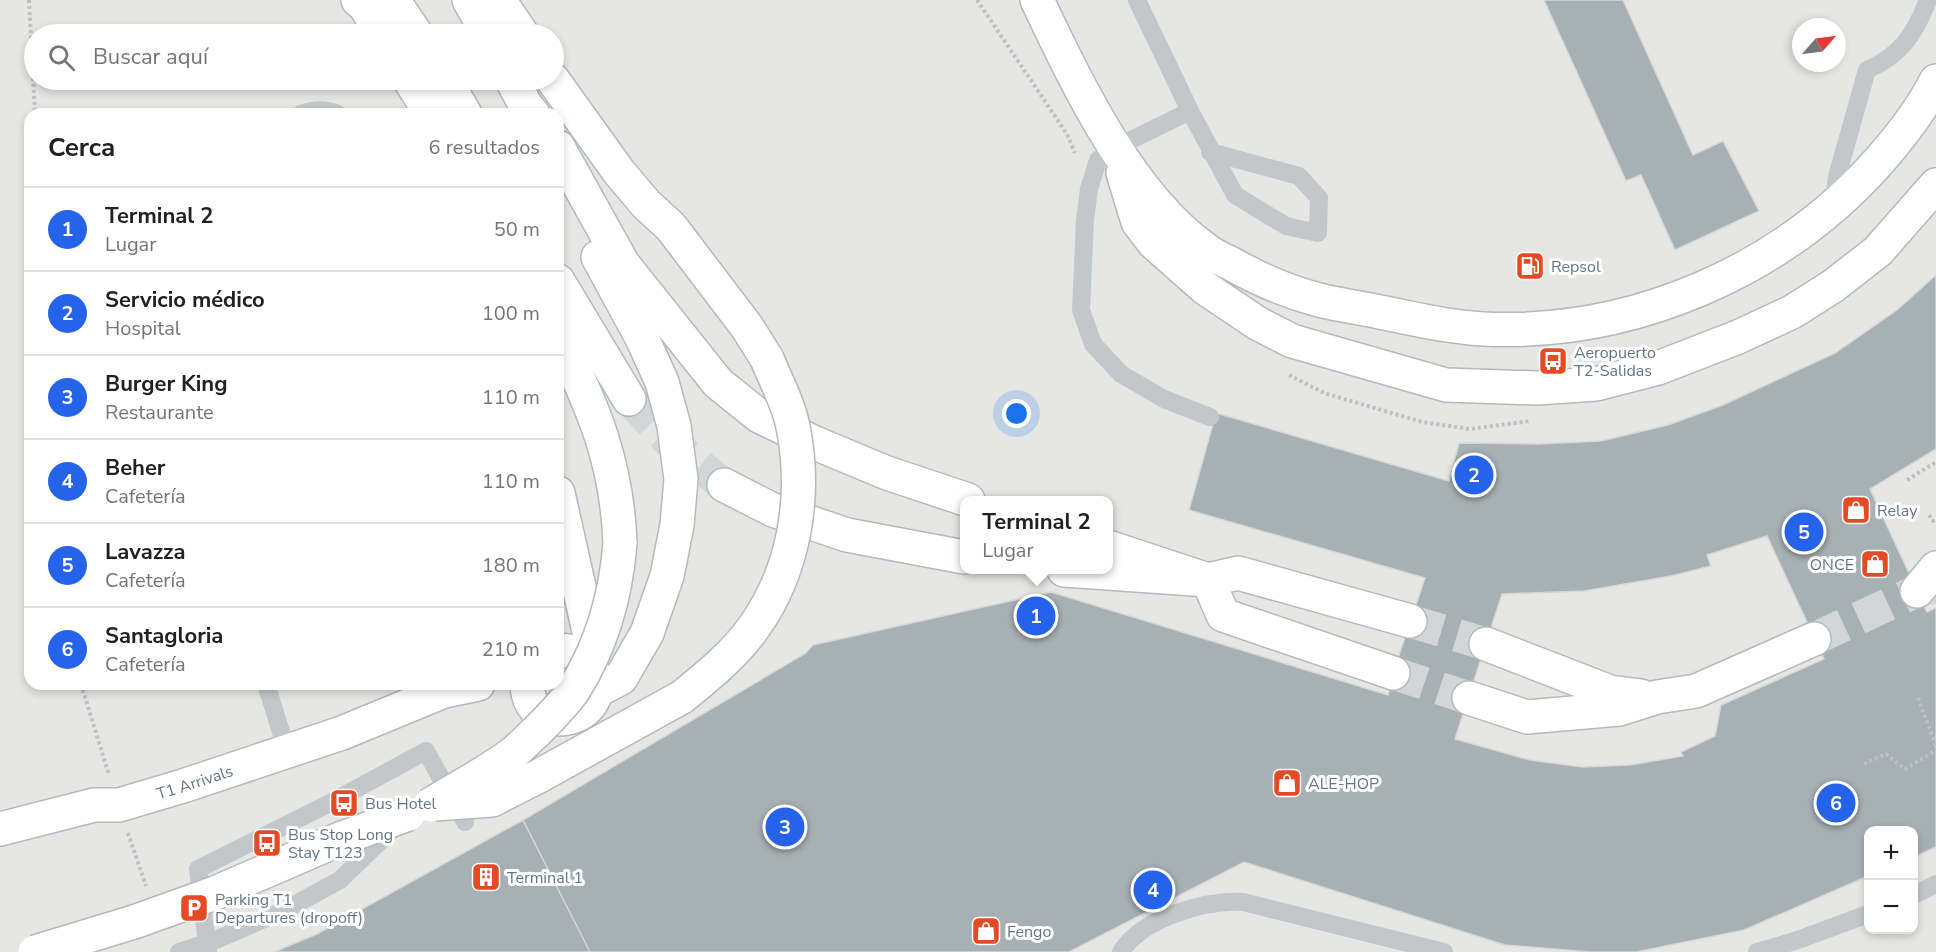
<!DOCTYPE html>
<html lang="es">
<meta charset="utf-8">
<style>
body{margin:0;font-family:"Nunito Sans",sans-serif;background:#f6f6f6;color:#202124}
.controls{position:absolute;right:18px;bottom:18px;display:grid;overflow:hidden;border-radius:12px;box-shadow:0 3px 9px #0003}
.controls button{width:54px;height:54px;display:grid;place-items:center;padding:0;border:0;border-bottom:2px solid #e0e0e0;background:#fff;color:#202124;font:30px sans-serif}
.compass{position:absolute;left:1792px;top:18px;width:54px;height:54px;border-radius:50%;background:#fff;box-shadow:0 3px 9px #0003;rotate:62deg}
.you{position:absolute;left:1017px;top:414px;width:21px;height:21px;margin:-15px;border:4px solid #fff;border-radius:50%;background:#1a73e8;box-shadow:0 0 0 9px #1a73e833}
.badge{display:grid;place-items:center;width:39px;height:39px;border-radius:50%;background:#2563eb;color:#fff;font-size:20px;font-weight:700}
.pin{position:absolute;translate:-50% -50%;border:3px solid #fff;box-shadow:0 2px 6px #0006}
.popup{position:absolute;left:960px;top:496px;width:153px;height:78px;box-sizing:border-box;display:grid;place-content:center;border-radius:12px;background:#fff;filter:drop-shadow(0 2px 4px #0005);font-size:20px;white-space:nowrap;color:#757577}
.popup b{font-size:22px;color:#202124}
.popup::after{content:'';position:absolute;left:50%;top:100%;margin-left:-12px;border:12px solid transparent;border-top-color:#fff}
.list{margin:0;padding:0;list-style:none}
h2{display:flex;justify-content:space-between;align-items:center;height:78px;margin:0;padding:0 24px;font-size:26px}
h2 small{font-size:20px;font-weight:400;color:#757577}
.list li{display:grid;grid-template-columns:39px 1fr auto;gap:18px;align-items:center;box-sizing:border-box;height:84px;padding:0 24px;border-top:2px solid #e0e0e0}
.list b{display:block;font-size:22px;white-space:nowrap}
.list p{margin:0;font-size:20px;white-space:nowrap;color:#757577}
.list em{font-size:20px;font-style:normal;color:#757577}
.icon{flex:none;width:33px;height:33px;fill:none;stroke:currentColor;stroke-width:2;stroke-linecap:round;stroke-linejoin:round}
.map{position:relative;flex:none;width:1936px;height:952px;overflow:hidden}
.search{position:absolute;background:#fff;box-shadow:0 3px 9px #0003;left:24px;top:24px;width:540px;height:66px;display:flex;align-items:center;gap:15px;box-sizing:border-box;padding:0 21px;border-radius:33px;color:#757577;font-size:22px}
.panel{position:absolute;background:#fff;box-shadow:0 3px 9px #0003;left:24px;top:108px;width:540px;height:582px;border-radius:18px}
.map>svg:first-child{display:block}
.built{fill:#e6e7e5;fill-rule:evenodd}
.building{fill:#a7b0b5;stroke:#d7d7d5;stroke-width:1.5;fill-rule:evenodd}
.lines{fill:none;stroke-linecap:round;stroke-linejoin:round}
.secondary-tunnel{stroke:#d2d6d6;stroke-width:33;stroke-dasharray:33 16;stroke-linecap:butt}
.secondary-casing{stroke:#b3b9bd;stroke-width:36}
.path{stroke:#bdbfc1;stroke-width:4;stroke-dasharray:3 3;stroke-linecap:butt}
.lane{stroke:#c3c7ca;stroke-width:18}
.secondary{stroke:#fff;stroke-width:33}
.secondary-bridge-casing{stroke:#b3b9bd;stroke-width:36;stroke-linecap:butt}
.lane-bridge{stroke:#c3c7ca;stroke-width:18}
.secondary-bridge{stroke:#fff;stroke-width:33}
.labels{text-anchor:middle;stroke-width:6;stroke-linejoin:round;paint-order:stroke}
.poi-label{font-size:16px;fill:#647683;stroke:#fff;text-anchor:start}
.street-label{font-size:16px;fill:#647683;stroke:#fff}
</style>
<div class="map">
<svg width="1936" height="952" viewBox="0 0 1936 952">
<rect width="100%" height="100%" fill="#f6f6f2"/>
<path class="built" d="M 0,0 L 1936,0 L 1936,952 L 0,952 ZM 1801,27 L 1837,27 L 1837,63 L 1801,63 ZM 34,34 L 554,34 L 554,80 L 34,80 ZM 30,114 L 558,114 L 558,684 L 30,684 ZM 964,500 L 1108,500 L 1108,570 L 964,570 ZM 1868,830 L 1914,830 L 1914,930 L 1868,930 Z"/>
<path class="building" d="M 1544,0 L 1623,0 L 1693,155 L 1723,141 L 1759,211 L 1675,250 L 1641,175 L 1626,181 Z
M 1936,275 L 1936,449 L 1870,489 L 1927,612 L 1936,608 L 1936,847 L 1914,857 L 1914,830 L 1868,830 L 1868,876 L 1744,930 L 1636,952 L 1591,952 L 1505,945 L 1244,862 L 1069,952 L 590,952 L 523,820 L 806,653 L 813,645 L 1051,592 L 1388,695 L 1393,673 L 1425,578 L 1189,510 L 1216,413 L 1449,481 L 1459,443 L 1539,444 L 1601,441 L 1668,425 L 1723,405 L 1835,353 L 1897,310 ZM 1767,536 L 1824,659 L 1721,705 L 1715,736 L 1681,752 L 1683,756 L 1630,765 L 1582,767 L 1530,760 L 1455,739 L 1502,594 L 1584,591 L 1671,576 L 1711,566 L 1707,555 Z
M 523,820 L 590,952 L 274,952 L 317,934 Z"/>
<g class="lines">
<path class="secondary-tunnel" d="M 629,399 L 669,441 L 724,485
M 1410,621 L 1486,644
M 1814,639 L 1917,591 L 1936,587
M 1393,673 L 1469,698"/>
<g class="secondary-casing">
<g id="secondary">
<path d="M 358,0 L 365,6 L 382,34"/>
<path d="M 393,0 L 416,34"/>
<path d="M 469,0 L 488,34"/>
<path d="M 499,0 L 522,34"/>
<path d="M 1037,0 C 1076,82 1129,195 1205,249 C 1212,255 1221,259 1230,263 C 1258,279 1288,292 1319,300 C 1338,305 1357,307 1375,311 C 1411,318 1446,327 1483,329 C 1632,336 1781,272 1880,160 C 1901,136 1922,109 1936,81"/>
<path d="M 410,80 L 431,114"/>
<path d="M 445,80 L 465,114"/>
<path d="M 512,80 L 526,106 L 533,114"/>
<path d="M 553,80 L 619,172 L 646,204 L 671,227 L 747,327 L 767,359"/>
<path d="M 558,147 L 623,264 L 718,383 L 759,416 L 815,443 L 887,473 L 968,500"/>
<path d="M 1123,173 L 1138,222 L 1154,243 L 1205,288 L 1257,323 L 1292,341 L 1446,385 L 1537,388 L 1596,384 L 1658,368 L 1738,337 L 1792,312 L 1833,286 L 1878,251 L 1936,185"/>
<path d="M 558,281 L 629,399"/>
<path d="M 558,336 C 594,408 617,463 620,543"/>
<path d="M 724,485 L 773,510 L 847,535 L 964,557"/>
<path d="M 558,493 L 590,636 L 587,660"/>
<path d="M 1108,547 L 1208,580 L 1223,615 L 1393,673"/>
<path d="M 1064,570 L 1208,580 L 1238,573 L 1410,621"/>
<path d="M 1917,591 L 1936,568"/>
<path d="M 1486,644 L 1610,692 L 1641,696"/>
<path d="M 527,684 C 529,744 620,719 590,666 C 583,654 571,650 558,650"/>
<path d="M 596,691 L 621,678 L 647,633 L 667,576 L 677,525 L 681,479 L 674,426 L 662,382 L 642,338 L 598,257"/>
<path d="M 1469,698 L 1527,717 L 1619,709 L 1657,697 L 1696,691 L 1814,639"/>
<path d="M 539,776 L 682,697"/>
<path id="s1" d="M 0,829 L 94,805 L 119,805 L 183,786 L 342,733 L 444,691 L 478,684"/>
</g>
</g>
<path class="path" d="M 29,0 L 35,114
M 977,0 L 1067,134 L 1075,153
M 1289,375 L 1324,393 L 1422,422 L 1470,429 L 1530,421
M 1907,480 L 1936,462
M 1929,515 L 1933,521 L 1936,518
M 81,684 L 109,775
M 1918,698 L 1936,746
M 1864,764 L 1886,754 L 1905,769 L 1936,750
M 128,833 L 146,886"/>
<path class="lane" d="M 1137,0 L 1190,111 L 1235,195 L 1286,226 L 1318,233 L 1319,198 L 1299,176 L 1210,152
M 1190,111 L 1115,148 L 1098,160 L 1089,189 L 1085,220 L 1081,310 L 1093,344 L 1121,374 L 1164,399 L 1210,417
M 301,114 C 314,109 326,109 338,114
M 1833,203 L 1838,173 L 1867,70 C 1901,55 1915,34 1928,0
M 266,684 L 287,751
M 1914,895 L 1936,884
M 285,910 L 340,880 L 397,825
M 208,952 L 198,869 L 330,803 L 426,751 L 465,822
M 1121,952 C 1142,918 1205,900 1243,902 L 1444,952
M 1757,952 L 1795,941 L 1868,914"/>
<use href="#secondary" class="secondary"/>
<g class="secondary-bridge-casing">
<path id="secondary-bridge" d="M 682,697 C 708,676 735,654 754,627 C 794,571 806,499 794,432 C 790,407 777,383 767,359
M 435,804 L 492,800 L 539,776
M 430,805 C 457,788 487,773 512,754 C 521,747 528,739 536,732 C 549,719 562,706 573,691 C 601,647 616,595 620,543
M 35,952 L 134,922 L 215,893 L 340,839 L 408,814"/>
</g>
<path class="lane-bridge" d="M 179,952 L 216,940 L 285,910"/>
<use href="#secondary-bridge" class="secondary-bridge"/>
</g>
<defs>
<g id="fuel-square" transform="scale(1.5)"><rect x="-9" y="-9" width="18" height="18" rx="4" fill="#e44b24" stroke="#fff"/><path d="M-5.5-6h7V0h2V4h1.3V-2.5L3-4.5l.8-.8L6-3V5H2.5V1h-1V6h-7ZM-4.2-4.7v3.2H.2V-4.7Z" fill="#fff"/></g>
<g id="bus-square" transform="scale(1.5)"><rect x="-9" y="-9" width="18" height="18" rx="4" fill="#e44b24" stroke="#fff"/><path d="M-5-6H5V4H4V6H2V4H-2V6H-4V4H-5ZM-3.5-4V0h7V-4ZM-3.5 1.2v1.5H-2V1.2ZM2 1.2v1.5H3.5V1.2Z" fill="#fff"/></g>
<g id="shop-square" transform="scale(1.5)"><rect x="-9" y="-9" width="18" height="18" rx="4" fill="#e44b24" stroke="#fff"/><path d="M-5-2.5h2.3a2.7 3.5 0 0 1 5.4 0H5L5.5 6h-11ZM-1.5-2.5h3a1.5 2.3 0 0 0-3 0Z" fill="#fff"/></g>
<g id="building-square" transform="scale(1.5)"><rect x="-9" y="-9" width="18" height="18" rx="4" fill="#e44b24" stroke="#fff"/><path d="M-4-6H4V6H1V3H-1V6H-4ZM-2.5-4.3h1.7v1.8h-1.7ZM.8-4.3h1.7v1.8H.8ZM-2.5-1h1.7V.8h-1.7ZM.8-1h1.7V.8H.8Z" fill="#fff"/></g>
<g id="parking-square" transform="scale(1.5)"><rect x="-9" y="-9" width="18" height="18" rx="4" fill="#e44b24" stroke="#fff"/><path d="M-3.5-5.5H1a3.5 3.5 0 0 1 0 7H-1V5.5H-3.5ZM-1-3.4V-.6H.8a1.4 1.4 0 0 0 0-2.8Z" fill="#fff"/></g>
</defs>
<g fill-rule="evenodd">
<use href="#fuel-square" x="1530" y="266"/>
<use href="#bus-square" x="1553" y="361"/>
<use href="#shop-square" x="1856" y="510"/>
<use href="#shop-square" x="1875" y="564"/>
<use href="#shop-square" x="1287" y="783"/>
<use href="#bus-square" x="344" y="803"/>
<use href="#bus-square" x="267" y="843"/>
<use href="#building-square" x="486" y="877"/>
<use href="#parking-square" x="194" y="908"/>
<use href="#shop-square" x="986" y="931"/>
</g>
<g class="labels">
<g class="poi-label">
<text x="1551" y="272">Repsol</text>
<text x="1574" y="358">Aeropuerto<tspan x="1574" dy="18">T2-Salidas</tspan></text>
<text x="1877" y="516">Relay</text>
<text x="1854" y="570" text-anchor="end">ONCE</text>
<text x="1308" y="789">ALE-HOP</text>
<text x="365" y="809">Bus Hotel</text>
<text x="288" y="840">Bus Stop Long<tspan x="288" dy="18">Stay T123</tspan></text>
<text x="507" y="883">Terminal 1</text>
<text x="215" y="905">Parking T1<tspan x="215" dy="18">Departures (dropoff)</tspan></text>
<text x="1007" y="937">Fengo</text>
</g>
<g class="street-label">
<text dy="6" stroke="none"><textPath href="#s1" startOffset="201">T1 Arrivals</textPath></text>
</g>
</g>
</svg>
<div class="controls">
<button>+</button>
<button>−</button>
</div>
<svg class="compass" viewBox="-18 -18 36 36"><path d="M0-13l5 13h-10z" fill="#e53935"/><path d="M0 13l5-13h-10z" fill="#757577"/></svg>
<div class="you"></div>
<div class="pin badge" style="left:1036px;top:616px">1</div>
<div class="popup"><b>Terminal 2</b>Lugar</div>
<div class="pin badge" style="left:1474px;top:475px">2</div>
<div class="pin badge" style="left:785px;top:827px">3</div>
<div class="pin badge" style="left:1153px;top:890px">4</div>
<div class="pin badge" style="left:1804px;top:532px">5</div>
<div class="pin badge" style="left:1836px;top:803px">6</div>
<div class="search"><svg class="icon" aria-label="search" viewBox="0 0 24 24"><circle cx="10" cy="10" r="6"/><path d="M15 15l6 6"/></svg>Buscar aquí</div>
<section class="panel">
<h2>Cerca<small>6 resultados</small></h2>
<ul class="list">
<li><span class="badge">1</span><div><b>Terminal 2</b><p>Lugar</p></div><em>50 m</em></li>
<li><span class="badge">2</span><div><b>Servicio médico</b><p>Hospital</p></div><em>100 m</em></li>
<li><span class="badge">3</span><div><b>Burger King</b><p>Restaurante</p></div><em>110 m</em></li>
<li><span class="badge">4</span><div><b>Beher</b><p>Cafetería</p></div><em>110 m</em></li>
<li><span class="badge">5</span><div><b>Lavazza</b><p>Cafetería</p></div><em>180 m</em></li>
<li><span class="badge">6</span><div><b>Santagloria</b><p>Cafetería</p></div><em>210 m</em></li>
</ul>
</section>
</div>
